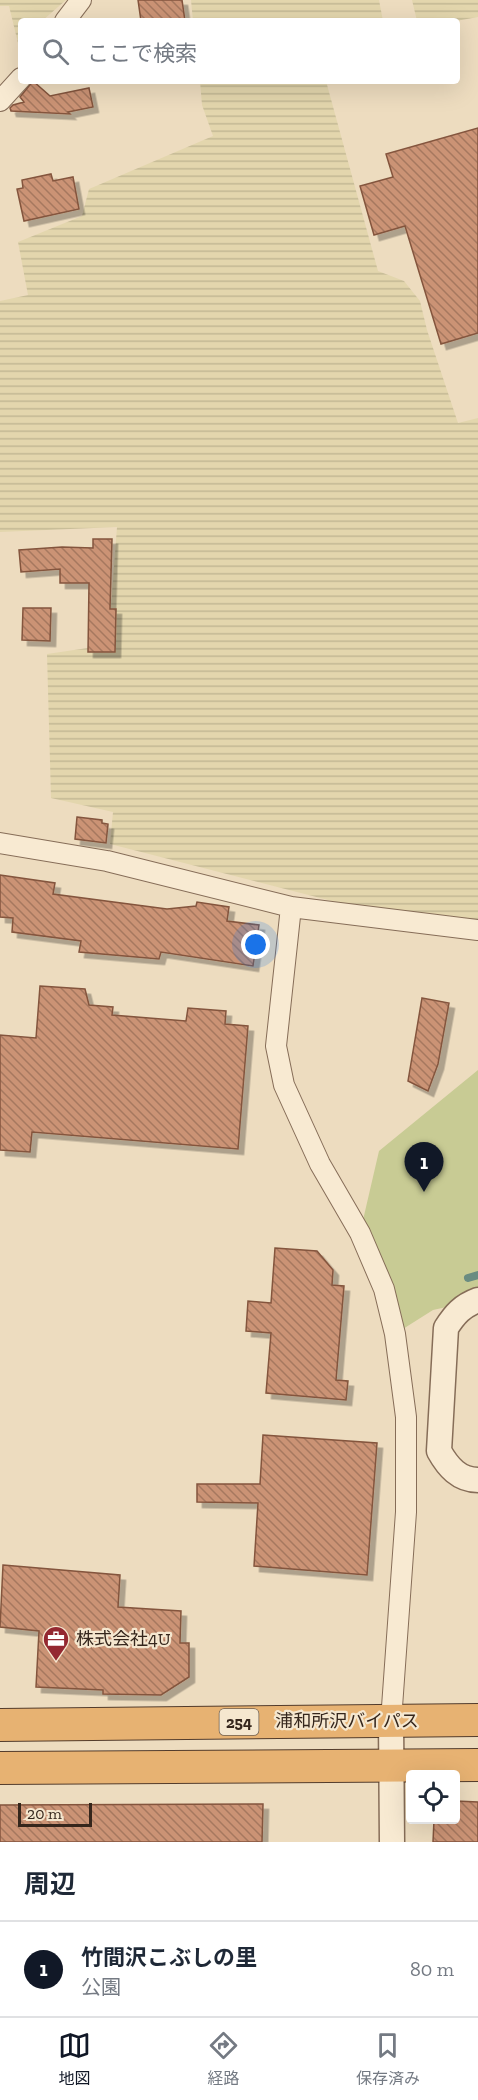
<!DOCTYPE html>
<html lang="ja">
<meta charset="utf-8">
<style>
body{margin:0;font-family:"Zilla Slab","Noto Sans JP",serif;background:#f6f6f7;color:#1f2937}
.controls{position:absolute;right:18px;bottom:18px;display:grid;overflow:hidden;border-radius:6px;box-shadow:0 6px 24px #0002}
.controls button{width:54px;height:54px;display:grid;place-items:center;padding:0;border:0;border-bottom:2px solid #e0e1e3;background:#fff;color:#1f2937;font:30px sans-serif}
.scale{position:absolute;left:18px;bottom:15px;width:74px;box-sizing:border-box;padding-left:6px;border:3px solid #35261c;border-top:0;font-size:16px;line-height:21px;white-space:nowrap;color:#35261c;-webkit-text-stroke:4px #f5e7cf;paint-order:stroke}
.you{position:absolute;left:256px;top:945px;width:21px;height:21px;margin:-15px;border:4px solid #fff;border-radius:50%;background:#1a73e8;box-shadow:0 0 0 9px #1a73e833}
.badge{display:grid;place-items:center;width:39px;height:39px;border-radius:50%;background:#111827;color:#fff;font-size:20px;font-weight:700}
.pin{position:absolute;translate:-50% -50px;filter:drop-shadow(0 2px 3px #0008)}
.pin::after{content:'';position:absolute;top:32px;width:21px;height:18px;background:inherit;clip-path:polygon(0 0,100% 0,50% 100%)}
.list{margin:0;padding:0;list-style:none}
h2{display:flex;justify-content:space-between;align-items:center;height:78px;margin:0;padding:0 24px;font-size:26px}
h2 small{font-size:20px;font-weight:400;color:#747a83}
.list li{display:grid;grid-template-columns:39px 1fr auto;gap:18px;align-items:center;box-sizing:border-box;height:96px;padding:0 24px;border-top:2px solid #e0e1e3}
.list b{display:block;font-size:22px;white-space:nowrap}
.list p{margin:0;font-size:20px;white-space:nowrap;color:#747a83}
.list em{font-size:20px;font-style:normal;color:#747a83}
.icon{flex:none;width:33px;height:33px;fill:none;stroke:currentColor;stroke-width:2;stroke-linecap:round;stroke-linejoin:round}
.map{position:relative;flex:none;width:478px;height:1842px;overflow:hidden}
.search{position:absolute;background:#fff;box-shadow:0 6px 24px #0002;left:18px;right:18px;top:18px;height:66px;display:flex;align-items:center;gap:15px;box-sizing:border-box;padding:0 21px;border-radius:6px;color:#747a83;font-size:22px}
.sheet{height:174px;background:#fff}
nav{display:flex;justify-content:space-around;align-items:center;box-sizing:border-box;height:84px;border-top:2px solid #e0e1e3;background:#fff;font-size:16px;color:#747a83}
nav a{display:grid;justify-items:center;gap:3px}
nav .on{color:#111827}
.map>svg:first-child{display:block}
.farmland{fill:url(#farmland-rules)}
.park{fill:#c8cb94}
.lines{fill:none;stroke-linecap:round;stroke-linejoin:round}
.stream{stroke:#6a8c81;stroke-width:8}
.building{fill:url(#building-back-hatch);stroke:#84553e;stroke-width:1.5;filter:url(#shadow)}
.minor-casing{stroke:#866d58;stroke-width:22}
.tertiary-casing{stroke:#866d58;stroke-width:27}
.trunk-casing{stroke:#533c2c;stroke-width:34}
.minor{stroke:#f8ead2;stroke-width:20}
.tertiary{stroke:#f8ead2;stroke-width:24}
.trunk{stroke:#e7b272;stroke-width:32}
.labels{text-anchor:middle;stroke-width:4.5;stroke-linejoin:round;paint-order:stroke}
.shield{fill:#f5e7cf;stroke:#6f6052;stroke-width:1.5}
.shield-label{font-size:16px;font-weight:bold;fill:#35261c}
.poi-label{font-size:18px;fill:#35261c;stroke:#f5e7cf;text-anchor:start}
.street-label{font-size:18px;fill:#35261c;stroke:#f5e7cf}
</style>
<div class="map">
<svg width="478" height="1842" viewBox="0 0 478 1842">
<defs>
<pattern id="farmland-rules" width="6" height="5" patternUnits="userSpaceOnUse" patternTransform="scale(1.5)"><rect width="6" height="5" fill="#e3d6ad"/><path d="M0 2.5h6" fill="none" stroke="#c3b894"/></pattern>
<pattern id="building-back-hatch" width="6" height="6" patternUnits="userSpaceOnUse" patternTransform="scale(1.5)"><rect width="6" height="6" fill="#cb9375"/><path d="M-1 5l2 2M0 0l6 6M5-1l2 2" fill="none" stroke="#a6785f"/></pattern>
<filter id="shadow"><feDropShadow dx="5.5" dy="5.5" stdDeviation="0" flood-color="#0004"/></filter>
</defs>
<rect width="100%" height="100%" fill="#eddcbf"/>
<path class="farmland" d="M 0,0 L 66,0 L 42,21 L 21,21 L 21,40 L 18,43 L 9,6 L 0,6 Z
M 191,0 L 379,0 L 383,21 L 193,21 Z
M 412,0 L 478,0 L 478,17 L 456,21 L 417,21 Z
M 200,81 L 326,81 L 378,271 L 404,281 L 420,301 L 427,330 L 458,423 L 478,418 L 478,925 L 367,910 L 110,844 L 113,812 L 51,798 L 47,654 L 108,645 L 117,527 L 0,532 L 0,301 L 28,295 L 18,242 L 82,216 L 89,189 L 213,136 L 202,105 Z"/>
<path class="park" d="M 478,1070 L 478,1300 L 433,1310 L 395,1334 L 360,1233 L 379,1151 Z"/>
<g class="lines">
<path class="stream" d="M 468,1278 L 478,1275"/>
</g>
<path class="building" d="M 138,0 L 182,0 L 185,21 L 141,21 Z
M 33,81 L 50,96 L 89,88 L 93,107 L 68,112 L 70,114 L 11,111 L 10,108 L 13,105 L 24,102 L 20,97 Z
M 478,128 L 478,333 L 441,344 L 405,226 L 374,235 L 360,186 L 393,177 L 386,154 Z
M 51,174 L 53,181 L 73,177 L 79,209 L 24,221 L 17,189 L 23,188 L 22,180 Z
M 93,539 L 112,539 L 110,609 L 116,609 L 115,652 L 88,652 L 89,583 L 60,583 L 60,569 L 21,572 L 19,550 L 62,547 L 93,548 Z
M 23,608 L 51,608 L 50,641 L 22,640 Z
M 77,817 L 102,820 L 102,823 L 108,824 L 106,843 L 75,839 Z
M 0,875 L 55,883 L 53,894 L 167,909 L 196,906 L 197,902 L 229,907 L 227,921 L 259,925 L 253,966 L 161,952 L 159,959 L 79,952 L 81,941 L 12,932 L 13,918 L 0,917 Z
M 40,986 L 85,989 L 89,1005 L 113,1007 L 112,1015 L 186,1021 L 188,1008 L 226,1011 L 225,1024 L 248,1026 L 238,1149 L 32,1132 L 30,1152 L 0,1150 L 0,1035 L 36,1038 Z
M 422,998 L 449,1003 L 438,1064 L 428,1091 L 408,1081 Z
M 275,1248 L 317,1251 L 333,1270 L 332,1285 L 344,1286 L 336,1380 L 348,1381 L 346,1400 L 266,1393 L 271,1333 L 246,1331 L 248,1301 L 271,1303 Z
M 263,1435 L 377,1443 L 367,1575 L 254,1566 L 258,1503 L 197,1502 L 197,1484 L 260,1484 Z
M 3,1565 L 120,1575 L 118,1607 L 181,1611 L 180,1643 L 189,1643 L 189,1677 L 161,1695 L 103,1694 L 103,1690 L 36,1687 L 39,1631 L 0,1627 Z
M 456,1801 L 478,1802 L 478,1842 L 433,1842 L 434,1820 L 456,1820 Z
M 263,1804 L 262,1842 L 0,1842 L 0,1805 Z"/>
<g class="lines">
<g class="minor-casing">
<path id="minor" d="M 65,21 L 81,0
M 0,101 L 21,78
M 0,843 L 107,861 L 291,907 L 478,930
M 291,907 L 276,1046 L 284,1085 L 320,1164 L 360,1233 L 384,1289 L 395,1334 L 406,1417 L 406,1512 L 391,1721"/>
</g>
<g class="tertiary-casing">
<path id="tertiary" d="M 478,1300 C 462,1306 455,1314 446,1328 L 439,1451 C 448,1467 459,1480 478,1480
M 391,1721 L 392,1842"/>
</g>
<g class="trunk-casing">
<path id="trunk" d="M 0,1725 L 478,1720
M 0,1768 L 478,1765"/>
</g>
<use href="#minor" class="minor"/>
<use href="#tertiary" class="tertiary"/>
<use href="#trunk" class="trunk"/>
</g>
<defs>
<g id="office-pin" transform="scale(1.35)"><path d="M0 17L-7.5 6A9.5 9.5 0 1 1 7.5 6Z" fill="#942831" stroke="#f5e7cf"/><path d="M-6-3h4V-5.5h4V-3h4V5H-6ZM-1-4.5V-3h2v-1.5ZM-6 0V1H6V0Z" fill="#fff"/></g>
</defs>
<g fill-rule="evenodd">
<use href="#office-pin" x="56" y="1639"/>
</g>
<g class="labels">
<rect class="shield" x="219.5" y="1709" width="39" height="26" rx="4.5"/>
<g class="shield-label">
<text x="239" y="1728">254</text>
</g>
<g class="poi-label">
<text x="76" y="1645">株式会社4U</text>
</g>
<g class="street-label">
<text x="347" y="1727">浦和所沢バイパス</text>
</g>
</g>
</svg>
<div class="controls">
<button><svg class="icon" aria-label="locate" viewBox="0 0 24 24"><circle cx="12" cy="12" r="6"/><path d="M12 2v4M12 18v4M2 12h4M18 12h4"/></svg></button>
</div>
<div class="scale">20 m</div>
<div class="you"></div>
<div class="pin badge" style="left:424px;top:1192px">1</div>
<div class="search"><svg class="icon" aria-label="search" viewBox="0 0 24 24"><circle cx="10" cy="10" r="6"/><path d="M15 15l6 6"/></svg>ここで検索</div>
</div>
<section class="sheet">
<h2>周辺<small></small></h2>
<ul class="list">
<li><span class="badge">1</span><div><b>竹間沢こぶしの里</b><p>公園</p></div><em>80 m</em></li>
</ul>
</section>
<nav>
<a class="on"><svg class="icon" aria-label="map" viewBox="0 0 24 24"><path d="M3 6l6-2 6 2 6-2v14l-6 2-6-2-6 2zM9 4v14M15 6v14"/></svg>地図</a>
<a><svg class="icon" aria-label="directions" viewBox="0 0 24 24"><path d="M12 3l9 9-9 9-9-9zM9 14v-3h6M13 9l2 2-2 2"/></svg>経路</a>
<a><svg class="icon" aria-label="saved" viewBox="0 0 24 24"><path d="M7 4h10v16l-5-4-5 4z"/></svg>保存済み</a>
</nav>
